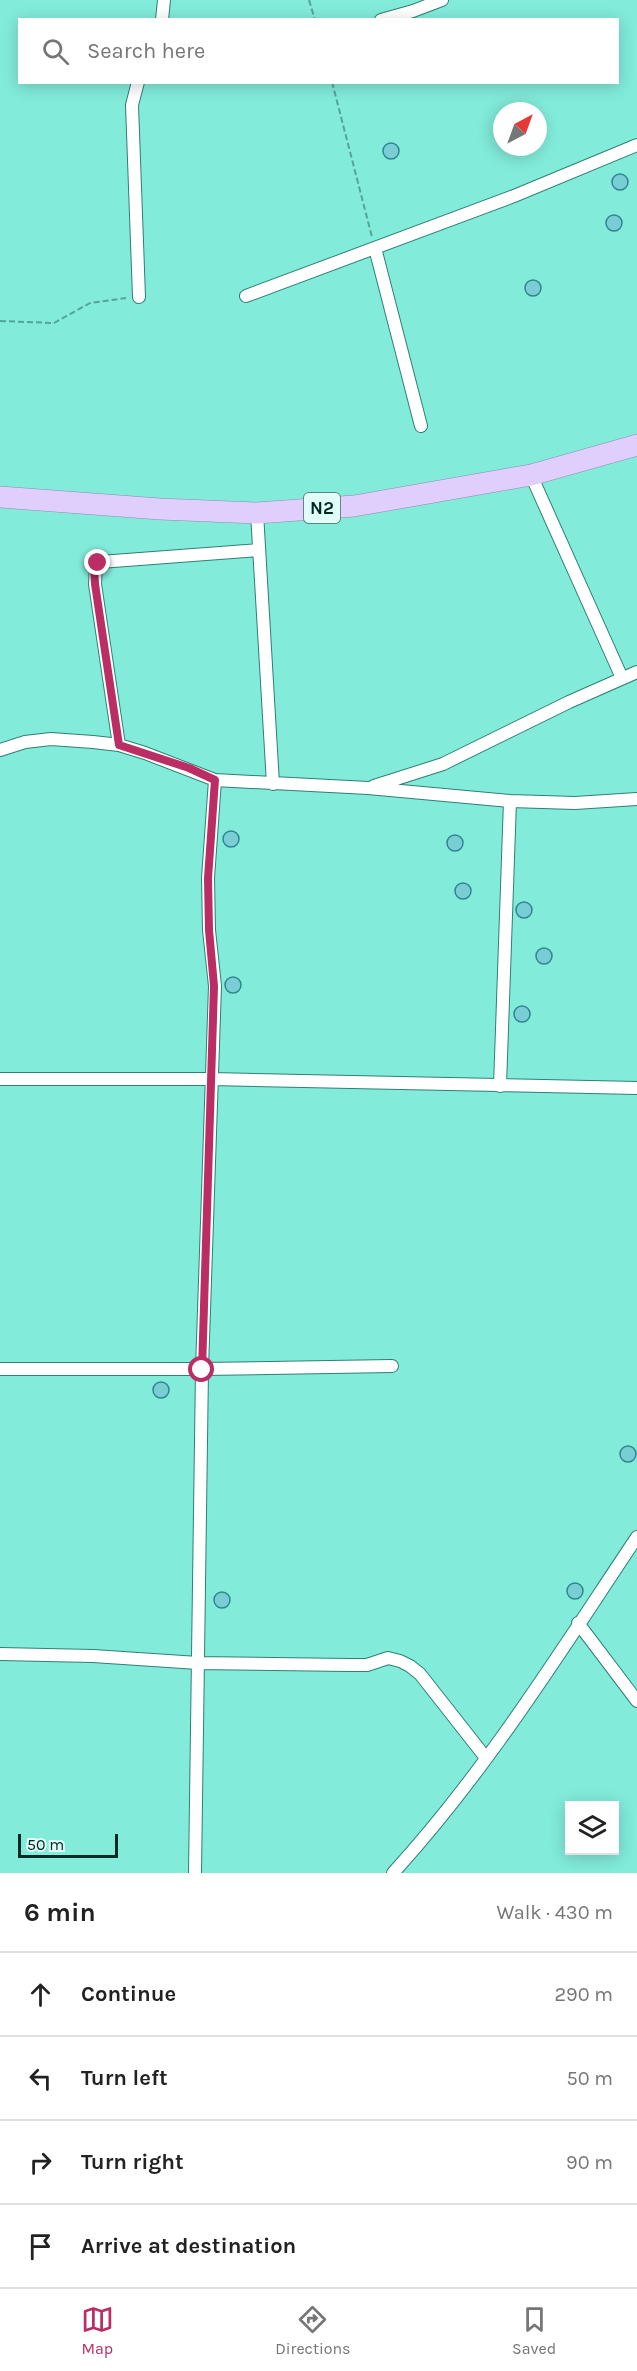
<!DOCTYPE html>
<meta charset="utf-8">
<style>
body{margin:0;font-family:Karla,sans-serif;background:#f2f2f2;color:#222}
.controls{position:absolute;right:18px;bottom:18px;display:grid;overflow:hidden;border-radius:0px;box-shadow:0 3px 15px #0003}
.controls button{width:54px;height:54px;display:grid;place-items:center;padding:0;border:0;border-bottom:2px solid #e0e0e0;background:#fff;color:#222;font:30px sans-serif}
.compass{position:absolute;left:493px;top:102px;width:54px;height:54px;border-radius:50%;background:#fff;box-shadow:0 3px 15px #0003;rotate:41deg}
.scale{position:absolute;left:18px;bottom:15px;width:100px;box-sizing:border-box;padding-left:6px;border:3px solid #042823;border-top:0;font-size:16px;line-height:21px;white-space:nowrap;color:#042823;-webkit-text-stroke:4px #e1fdf8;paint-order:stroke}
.stop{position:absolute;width:18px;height:18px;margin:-14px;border:4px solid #ba2e65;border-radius:50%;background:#fff}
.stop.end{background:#ba2e65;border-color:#fff;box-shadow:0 2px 6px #0008}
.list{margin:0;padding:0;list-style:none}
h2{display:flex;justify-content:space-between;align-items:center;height:78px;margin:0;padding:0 24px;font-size:26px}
h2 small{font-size:20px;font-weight:400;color:#767676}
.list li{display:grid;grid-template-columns:39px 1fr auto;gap:18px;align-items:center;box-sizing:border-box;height:84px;padding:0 24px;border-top:2px solid #e0e0e0}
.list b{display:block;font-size:22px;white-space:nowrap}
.list em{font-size:20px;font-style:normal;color:#767676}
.icon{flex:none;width:33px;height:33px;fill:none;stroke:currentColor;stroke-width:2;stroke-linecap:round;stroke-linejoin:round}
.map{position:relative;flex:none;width:637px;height:1873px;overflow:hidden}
.search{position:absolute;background:#fff;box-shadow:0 3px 15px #0003;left:18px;right:18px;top:18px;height:66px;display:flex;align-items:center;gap:15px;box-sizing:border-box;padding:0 21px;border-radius:0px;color:#767676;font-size:22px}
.sheet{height:414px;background:#fff}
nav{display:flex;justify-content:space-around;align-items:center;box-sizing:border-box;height:84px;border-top:2px solid #e0e0e0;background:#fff;font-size:16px;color:#767676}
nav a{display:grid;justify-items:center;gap:3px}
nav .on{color:#ba2e65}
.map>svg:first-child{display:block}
.building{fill:#79ced5;stroke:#30868d;stroke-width:1.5}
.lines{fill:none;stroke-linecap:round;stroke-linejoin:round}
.minor-casing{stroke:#2d8075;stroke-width:14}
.trunk-casing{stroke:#8e8bb0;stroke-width:22}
.path{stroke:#54a598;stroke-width:2;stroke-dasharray:6 3;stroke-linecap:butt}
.minor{stroke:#fff;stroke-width:12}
.trunk{stroke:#e0cefc;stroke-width:21}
.route{stroke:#ba2e65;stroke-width:8}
.labels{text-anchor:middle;stroke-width:4.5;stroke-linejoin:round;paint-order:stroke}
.shield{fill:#e1fdf8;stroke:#466863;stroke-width:1.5}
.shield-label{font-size:18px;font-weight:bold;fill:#042823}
</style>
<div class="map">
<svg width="637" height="1873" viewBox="0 0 637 1873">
<rect width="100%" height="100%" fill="#82ebda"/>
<path class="building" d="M383 151a8 8 0 1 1 16 0a8 8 0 1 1-16 0Z
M612 182a8 8 0 1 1 16 0a8 8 0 1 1-16 0Z
M606 223a8 8 0 1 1 16 0a8 8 0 1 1-16 0Z
M525 288a8 8 0 1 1 16 0a8 8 0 1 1-16 0Z
M223 839a8 8 0 1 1 16 0a8 8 0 1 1-16 0Z
M447 843a8 8 0 1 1 16 0a8 8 0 1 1-16 0Z
M455 891a8 8 0 1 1 16 0a8 8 0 1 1-16 0Z
M516 910a8 8 0 1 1 16 0a8 8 0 1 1-16 0Z
M536 956a8 8 0 1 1 16 0a8 8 0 1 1-16 0Z
M225 985a8 8 0 1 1 16 0a8 8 0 1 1-16 0Z
M514 1014a8 8 0 1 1 16 0a8 8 0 1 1-16 0Z
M153 1390a8 8 0 1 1 16 0a8 8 0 1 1-16 0Z
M620 1454a8 8 0 1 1 16 0a8 8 0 1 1-16 0Z
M567 1591a8 8 0 1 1 16 0a8 8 0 1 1-16 0Z
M214 1600a8 8 0 1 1 16 0a8 8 0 1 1-16 0Z"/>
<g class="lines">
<g class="minor-casing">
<path id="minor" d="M 162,20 L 164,0
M 381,20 L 413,11 L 442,0
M 138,82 L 132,105 L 139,297
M 375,248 L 421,426
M 246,296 L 514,196 L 637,145
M 531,475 L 622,678
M 257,513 L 273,784
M 119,745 L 95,584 L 96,565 L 100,562 L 259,550
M 0,750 L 25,742 L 51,739 L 93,742 L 119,745 L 145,753 L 215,780 L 368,788 L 510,801 L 575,803 L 637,799
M 374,786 L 443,764 L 569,702 L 637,672
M 0,1079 L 211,1079 L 637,1088
M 500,1086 L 510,801
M 0,1369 L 202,1369 L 392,1366
M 578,1623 L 637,1701
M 0,1654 L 93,1656 L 198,1663 L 350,1665 L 367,1665 L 388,1658 L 400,1661 L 410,1666 L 420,1674 L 486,1758
M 195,1873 L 202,1369 L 215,986 L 209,930 L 208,878 L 215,780
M 393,1873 C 487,1770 560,1652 637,1537"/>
</g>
<g class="trunk-casing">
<path id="trunk" d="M 0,497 L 160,509 L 257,513 L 354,506 L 531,475 L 637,445"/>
</g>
<path class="path" d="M 309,0 L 315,20
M 332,82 L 372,237
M 0,321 L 54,323 L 90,303 L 126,298"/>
<use href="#minor" class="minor"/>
<use href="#trunk" class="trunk"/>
</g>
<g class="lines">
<path class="route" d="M 98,563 L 94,569 L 95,584 L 119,745 L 189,768 L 215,780 L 208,878 L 209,930 L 214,986 L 202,1370"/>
</g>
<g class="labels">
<rect class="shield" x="304" y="493" width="36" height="30" rx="4.5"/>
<g class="shield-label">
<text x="322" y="514">N2</text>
</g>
</g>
</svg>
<div class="controls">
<button><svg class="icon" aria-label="layers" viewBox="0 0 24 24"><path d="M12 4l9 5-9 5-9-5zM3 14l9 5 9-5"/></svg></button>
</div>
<svg class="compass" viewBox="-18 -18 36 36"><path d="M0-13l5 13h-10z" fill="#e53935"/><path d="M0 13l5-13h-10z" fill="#767676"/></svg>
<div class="scale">50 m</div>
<div class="stop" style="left:202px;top:1370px"></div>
<div class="stop end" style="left:98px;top:563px"></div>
<div class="search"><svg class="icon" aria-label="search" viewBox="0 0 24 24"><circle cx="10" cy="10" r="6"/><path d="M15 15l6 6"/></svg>Search here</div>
</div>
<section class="sheet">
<h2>6 min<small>Walk · 430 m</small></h2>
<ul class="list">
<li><svg class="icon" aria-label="ahead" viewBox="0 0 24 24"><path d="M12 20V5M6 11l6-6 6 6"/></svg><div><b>Continue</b></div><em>290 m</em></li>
<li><svg class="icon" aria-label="left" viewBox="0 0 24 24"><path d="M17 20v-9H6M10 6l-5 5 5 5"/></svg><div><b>Turn left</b></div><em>50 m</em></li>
<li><svg class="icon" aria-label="right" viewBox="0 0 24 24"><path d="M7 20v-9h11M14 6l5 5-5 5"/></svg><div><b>Turn right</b></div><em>90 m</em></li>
<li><svg class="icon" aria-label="arrive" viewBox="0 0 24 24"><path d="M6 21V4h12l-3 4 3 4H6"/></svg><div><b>Arrive at destination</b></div></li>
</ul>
</section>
<nav>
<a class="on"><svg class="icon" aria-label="map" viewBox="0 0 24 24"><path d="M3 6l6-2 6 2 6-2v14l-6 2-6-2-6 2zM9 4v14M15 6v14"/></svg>Map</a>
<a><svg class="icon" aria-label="directions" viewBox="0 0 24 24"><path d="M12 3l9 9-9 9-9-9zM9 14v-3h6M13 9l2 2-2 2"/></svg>Directions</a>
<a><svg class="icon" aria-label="saved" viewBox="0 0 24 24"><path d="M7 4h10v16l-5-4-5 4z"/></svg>Saved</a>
</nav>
